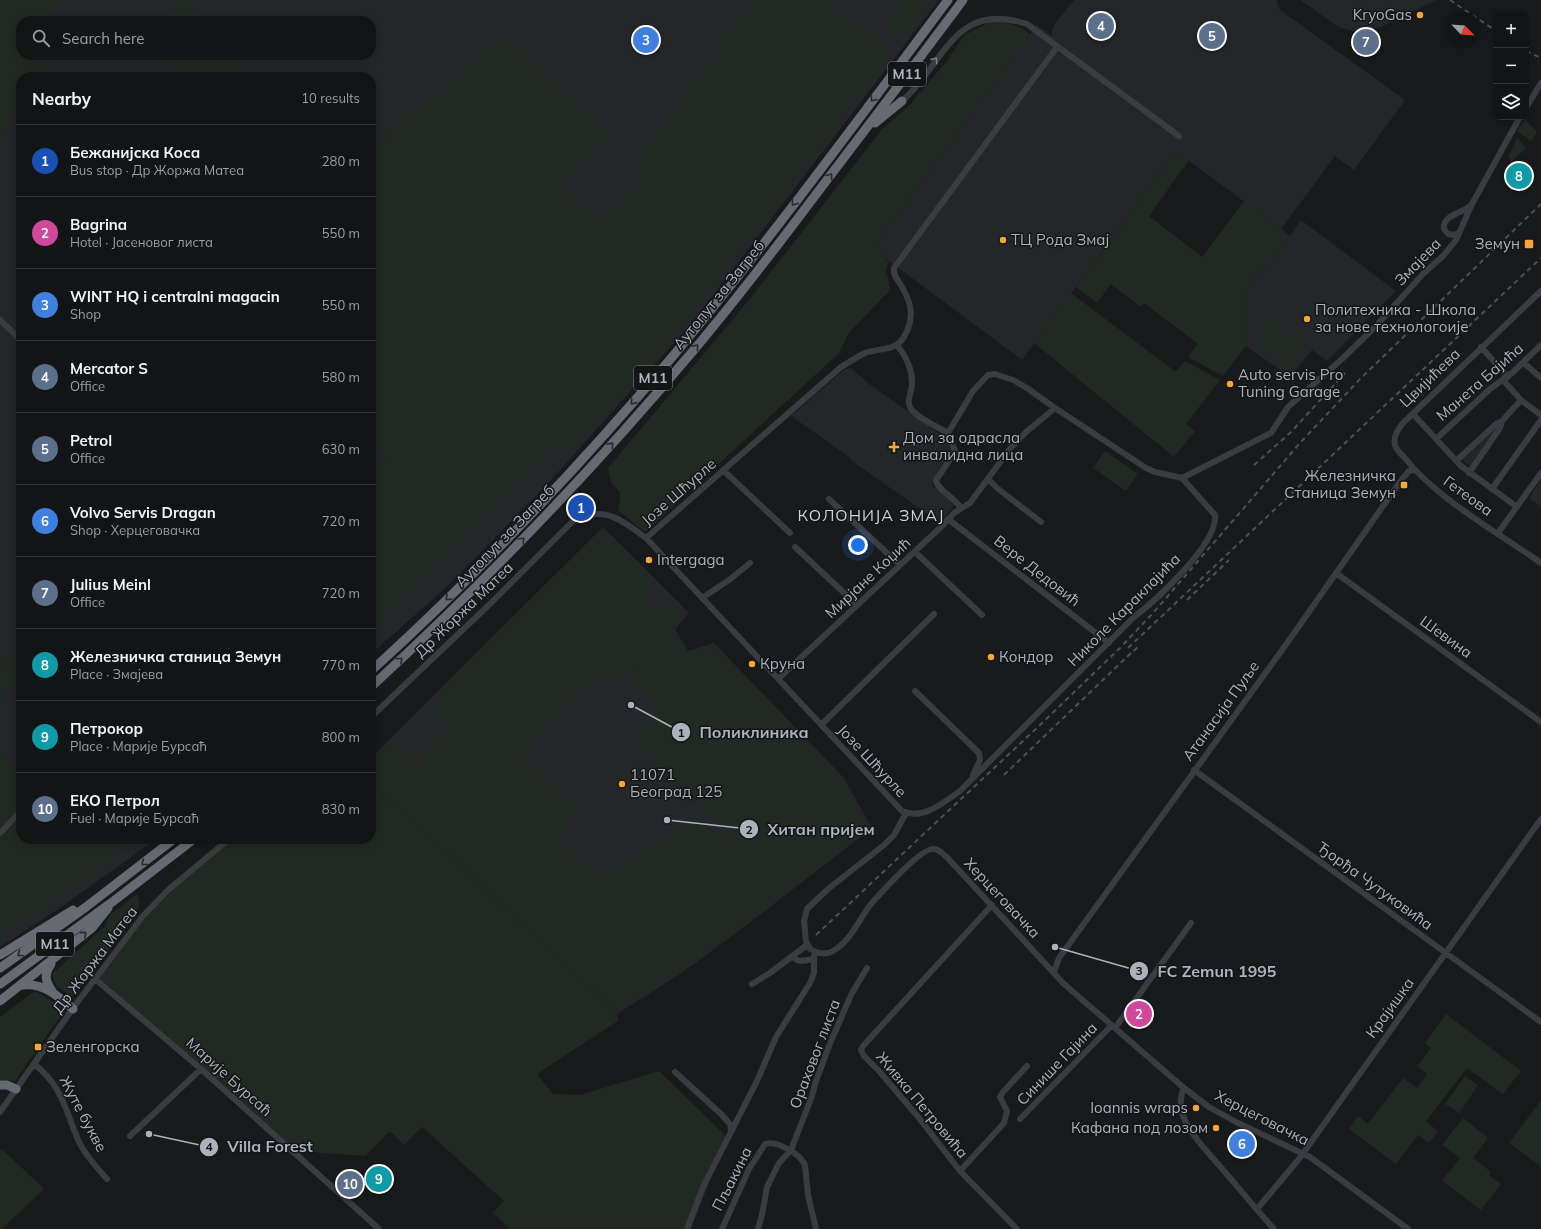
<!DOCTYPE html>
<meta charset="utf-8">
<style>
body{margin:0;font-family:Mulish,sans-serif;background:#1c1d1e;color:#f1f3f6}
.controls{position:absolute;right:12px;top:12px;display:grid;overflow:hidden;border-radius:8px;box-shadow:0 2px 10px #0003}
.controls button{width:36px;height:36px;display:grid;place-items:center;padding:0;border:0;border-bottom:1px solid #323334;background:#131415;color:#f1f3f6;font:20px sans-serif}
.compass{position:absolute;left:1445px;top:12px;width:36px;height:36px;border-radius:50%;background:#131415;box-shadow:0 2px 10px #0003;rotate:115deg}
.you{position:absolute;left:858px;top:545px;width:14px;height:14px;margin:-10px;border:3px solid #fff;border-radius:50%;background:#1a73e8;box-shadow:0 0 0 6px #1a73e833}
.badge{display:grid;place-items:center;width:26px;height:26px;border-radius:50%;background:#0b8043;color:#fff;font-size:13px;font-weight:700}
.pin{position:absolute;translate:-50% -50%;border:2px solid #fff;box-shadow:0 1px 4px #0006}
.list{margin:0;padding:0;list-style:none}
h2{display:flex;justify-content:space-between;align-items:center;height:52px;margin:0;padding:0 16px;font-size:17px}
h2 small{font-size:13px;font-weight:400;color:#9d9ea0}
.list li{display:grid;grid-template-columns:26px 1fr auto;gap:12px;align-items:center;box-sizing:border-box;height:72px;padding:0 16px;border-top:1px solid #323334}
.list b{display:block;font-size:15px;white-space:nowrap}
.list p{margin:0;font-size:13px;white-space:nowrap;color:#9d9ea0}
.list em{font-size:13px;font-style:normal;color:#9d9ea0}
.icon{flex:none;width:22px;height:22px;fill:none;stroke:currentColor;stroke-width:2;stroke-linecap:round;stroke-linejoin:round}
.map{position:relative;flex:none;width:1541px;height:1229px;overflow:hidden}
.search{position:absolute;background:#131415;box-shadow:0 2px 10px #0003;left:16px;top:16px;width:360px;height:44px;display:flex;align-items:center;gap:10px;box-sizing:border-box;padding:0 14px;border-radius:16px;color:#9d9ea0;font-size:15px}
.panel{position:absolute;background:#131415;box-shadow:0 2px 10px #0003;left:16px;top:72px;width:360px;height:772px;border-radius:16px}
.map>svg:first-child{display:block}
.built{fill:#252629;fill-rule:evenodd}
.green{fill:#212a22}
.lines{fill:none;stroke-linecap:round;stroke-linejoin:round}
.minor{stroke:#3a3c41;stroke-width:6}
.highway{stroke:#666a72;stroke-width:9}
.rail{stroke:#4d5056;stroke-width:2;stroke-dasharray:5 4;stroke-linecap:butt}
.oneway{stroke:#797d85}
.oneway2{stroke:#282a2e}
.poi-dot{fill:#f7a736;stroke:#141517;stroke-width:1.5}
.labels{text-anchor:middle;stroke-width:3;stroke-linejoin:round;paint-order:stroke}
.shield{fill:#141517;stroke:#7e838a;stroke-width:1}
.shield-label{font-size:14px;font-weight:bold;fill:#acb2bc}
.poi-label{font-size:15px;fill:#acb2bc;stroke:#141517;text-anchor:start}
.street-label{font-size:15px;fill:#acb2bc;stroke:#141517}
.neighbourhood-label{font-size:16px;letter-spacing:1px;fill:#cdd0d7;stroke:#141517}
.leader{fill:none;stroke:#acb2bc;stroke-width:1.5}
.callout-dot{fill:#acb2bc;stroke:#141517;stroke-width:1.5}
.mark-label{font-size:12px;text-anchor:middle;font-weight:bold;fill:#111}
.callout-label{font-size:16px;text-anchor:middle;font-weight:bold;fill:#acb2bc;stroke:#141517;stroke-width:3;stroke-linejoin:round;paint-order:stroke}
</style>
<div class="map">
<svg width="1541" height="1229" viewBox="0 0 1541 1229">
<rect width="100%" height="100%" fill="#191a1c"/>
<path class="built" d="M 0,0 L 939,0 L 691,324 L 552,479 L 448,586 L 371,654 L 371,77 L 21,77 L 21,839 L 156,839 L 57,910 L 0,947 ZM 21,21 L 371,21 L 371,55 L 21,55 Z
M 1074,0 L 1277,0 L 1279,9 L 1405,100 L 1354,170 L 1335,156 L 1281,229 L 1176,151 L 1022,360 L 881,255 L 877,242 L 1037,25 L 1052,36 L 1052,31 L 1054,25 Z
M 1300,0 L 1436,0 L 1381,27 L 1359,32 L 1340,28 Z
M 1301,220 L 1396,291 L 1327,361 L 1312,350 L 1290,377 L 1246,346 L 1245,292 L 1264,266 L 1267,268 Z
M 851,368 L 868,383 L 944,437 L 953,450 L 932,482 L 932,486 L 953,501 L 955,504 L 940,523 L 852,461 L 848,456 L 791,416 L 845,369 Z
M 1541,480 L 1541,507 L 1529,498 Z
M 603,527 L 689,613 L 675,629 L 688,651 L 714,643 L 844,778 L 872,828 L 748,924 L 683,972 L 617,1014 L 371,782 L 371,758 Z"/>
<path class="green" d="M 0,0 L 65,0 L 42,21 L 21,21 L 21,40 L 18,44 L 21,48 L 21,55 L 27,55 L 30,58 L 72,77 L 21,77 L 21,102 L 0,138 Z
M 179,0 L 189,0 L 208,21 L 161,21 Z
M 756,0 L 820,0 L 893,50 L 687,320 L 575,448 L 558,444 L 371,635 L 371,471 L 389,460 L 371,442 L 371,151 L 498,37 L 508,44 L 608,136 L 609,140 L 555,187 L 597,221 L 642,180 L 643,147 L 679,104 L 687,90 L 693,76 L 712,62 L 717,56 L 720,48 L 721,33 Z
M 901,0 L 928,0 L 896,39 L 882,40 Z
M 998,21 C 1011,23 1020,26 1030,35 L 877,242 L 881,255 L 889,262 L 885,272 L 888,277 L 890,290 L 849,333 L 839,353 L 645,532 L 618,510 L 620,501 L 620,492 L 612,484 L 608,468 L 749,300 L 883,128 L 909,106 L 946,62 L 965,35 L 988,23 Z
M 156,55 L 238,55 L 245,63 L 230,77 L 172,77 Z
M 1525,120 L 1537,132 L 1531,141 L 1517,131 Z
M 1518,138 L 1526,148 L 1512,161 L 1508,156 L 1514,146 L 1516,139 Z
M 1176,151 L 1189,160 L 1149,216 L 1202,257 L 1244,201 L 1290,236 L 1267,268 L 1264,266 L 1245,292 L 1246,346 L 1223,376 L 1188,357 L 1198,344 L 1144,303 L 1141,307 L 1111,284 L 1097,303 L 1076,287 Z
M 1071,293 L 1176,372 L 1185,361 L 1220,380 L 1186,424 L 1195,431 L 1174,457 L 1034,343 Z
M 1270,318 L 1310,347 L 1295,367 L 1256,338 Z
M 1496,428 L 1497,429 L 1470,466 L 1468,465 L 1462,459 Z
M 1105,451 L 1138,474 L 1126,491 L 1093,468 Z
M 604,530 L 655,584 L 643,596 L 659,614 L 672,601 L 684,614 L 672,628 L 683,646 L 577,691 L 518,754 L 578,813 L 555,840 L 594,876 L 637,858 L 670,836 L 672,839 L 683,829 L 682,826 L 695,816 L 723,842 L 732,834 L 630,737 L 643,723 L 646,725 L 662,709 L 624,674 L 684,649 L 688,654 L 714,645 L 842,779 L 867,829 L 711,949 L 616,1010 L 371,780 L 371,761 L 391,742 L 417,766 L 455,722 L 432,714 L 444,702 L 439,695 Z
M 21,646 L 21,676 L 0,700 L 0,669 Z
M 0,752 L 21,771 L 21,839 L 139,839 L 0,938 Z
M 371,782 L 617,1014 L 618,1021 L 537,1074 L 553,1094 L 580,1095 L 659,1071 L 727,1137 L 691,1229 L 510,1229 L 493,1213 L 504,1201 L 422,1127 L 404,1145 L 390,1131 L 365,1156 L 297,1151 L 251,1110 L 95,979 L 156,902 L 229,839 L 371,839 Z
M 137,894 L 140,901 L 134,918 L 72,997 L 56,985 L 52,974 L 104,927 L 110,915 Z
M 35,991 L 65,1009 L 15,1081 L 0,1080 L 0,1017 Z
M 1446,1014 L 1521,1071 L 1503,1094 L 1467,1068 L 1426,1121 L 1438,1131 L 1429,1143 L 1418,1135 L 1396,1164 L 1349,1129 L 1358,1116 L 1368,1124 L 1403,1078 L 1417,1088 L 1427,1074 L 1417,1066 L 1431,1048 L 1425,1043 Z
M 1465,1076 L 1478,1085 L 1459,1113 L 1445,1104 Z
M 1541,1100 L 1541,1167 L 1509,1143 Z
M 1463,1118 L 1488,1138 L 1473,1158 L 1491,1172 L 1489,1175 L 1501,1184 L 1481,1210 L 1442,1181 L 1460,1158 L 1442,1145 Z
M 2,1149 L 44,1189 L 2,1229 L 0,1229 L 0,1151 Z"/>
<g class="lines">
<path class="minor" d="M 902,101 C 945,64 953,0 1027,24 L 1179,136
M 1526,108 L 1541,83
M 1459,233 L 1454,235 L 1448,234 L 1444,229 C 1442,215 1461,214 1470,206
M 1541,291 L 1403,423 C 1398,429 1393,437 1395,445 C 1396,450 1401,454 1404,457 C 1437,499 1497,532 1541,563
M 0,320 L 21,340
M 897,345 C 905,355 912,368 912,382 C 913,391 905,400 911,409 C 917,418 938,427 948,433
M 1481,347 L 1508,377
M 1524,363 L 1541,378
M 1503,380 L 1521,400 L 1541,415
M 1413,414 L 1461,466 L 1517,507
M 1436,439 L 1490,389 L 1512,373 L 1541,345
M 1456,461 L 1496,424 L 1502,421 L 1521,400
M 723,470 L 790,533
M 1469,473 L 1500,428 L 1502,421
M 1182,478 L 1271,433 L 1288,407 L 1342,359 L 1376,326 L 1423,274 L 1444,255 L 1456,240 L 1472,204 L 1520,117
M 988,479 L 997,488 L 1041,522
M 1492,489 L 1541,420
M 829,499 L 900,565
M 961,508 C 955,498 936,489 936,480 L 955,452 C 955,445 948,440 948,433 L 973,391 L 988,375 L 995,374 L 1013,380 L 1027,388 L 1055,408 L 1146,468 L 1155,472 L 1182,478
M 948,519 L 1109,643
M 1498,533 L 1541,473
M 646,538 L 841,367 C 849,362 857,357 865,353 C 879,348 896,351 904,337 C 916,316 911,301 899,282 C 896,278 893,274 894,268 L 1057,47
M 795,547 L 857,605
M 915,552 L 982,615
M 1336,573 L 1541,722
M 702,598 L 729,580 L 750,563
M 778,679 L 942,526 L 954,513 L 970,503 L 1009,450 L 1026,432 L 1055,408
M 915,691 L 979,753 L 980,760 L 973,775
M 371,717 L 491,603 L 574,520 C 606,505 621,520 646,538 L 902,811 C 923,821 944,802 960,791 L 1134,617 C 1155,601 1218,544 1215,515 L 1182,478
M 821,725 L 934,614
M 1194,770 L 1541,1022
M 906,813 L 894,835 L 884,845 L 828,889 L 807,909 L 804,921 L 806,941 L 810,949 C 817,953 826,955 833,951 C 851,941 859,919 871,904 C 880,894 923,845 935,849 C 943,851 950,861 956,867 L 1063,983 L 1184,1088 L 1209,1107 L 1236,1122 L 1310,1157 L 1408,1229
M 0,833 L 21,811
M 992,905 L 863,1046 L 861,1050 L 864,1056 L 879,1071 L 919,1118 L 960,1171 L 1017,1229
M 792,956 C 799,964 804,960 814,959 L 814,956
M 1054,972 L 1059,958 L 1285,646 L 1402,479 L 1409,471 L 1414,470
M 95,979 L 201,1069 L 379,1229
M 752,984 L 770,973 L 807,945
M 1115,1028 L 1191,923
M 34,1064 C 62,1085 66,1112 79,1142 C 86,1156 97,1168 107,1179
M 675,1072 L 722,1115 L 730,1124 L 731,1130
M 1184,1088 C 1179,1098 1180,1108 1184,1118 C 1191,1135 1206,1150 1218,1164 C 1237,1186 1255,1208 1274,1229
M 0,1112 L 76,1004 L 143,916 L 168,890 L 229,839
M 1020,1119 L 1111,1026
M 130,1136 L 201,1069
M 960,1171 L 1004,1123 L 1007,1111 L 1000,1097 L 1003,1092 L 1027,1066
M 1257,1209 L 1299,1159 L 1541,819
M 687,1229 L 703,1187 L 757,1081 L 776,1037 L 810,983 L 814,973 L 814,959
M 722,1229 L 749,1169 L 765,1144 C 777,1140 800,1154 805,1165 L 808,1195 L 816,1229
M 758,1229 L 762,1215 L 767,1187 L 779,1163 L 791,1150 L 812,1096 L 816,1081 L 831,1041 L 852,993 L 867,968"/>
<path class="highway" d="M 875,123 L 902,101
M 371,671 C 479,573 579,467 673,356 C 769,241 858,120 948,0
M 371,687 C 485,582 593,470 693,351 C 735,301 775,249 814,197 C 864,131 914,66 963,0
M 0,955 L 73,910
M 51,964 C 44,974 45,981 52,991
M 0,968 L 86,907 L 174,839
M 0,984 L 111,903 L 194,839
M 23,985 C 44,983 58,996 73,1009
M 0,1001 L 92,928 L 108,908
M 0,1085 L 7,1085 L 16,1089"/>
<path class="rail" d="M 1450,0 L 1496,31
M 1526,51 L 1541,58
M 1254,465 L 1291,432 L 1345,373
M 1187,600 L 1229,560
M 1128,648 L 1541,258
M 1127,657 L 1140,645
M 1004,775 L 1131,653
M 816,935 L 1040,725 L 1120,648 L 1154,612 L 1300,443 L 1360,379 L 1541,204"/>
</g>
<defs><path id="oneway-chevron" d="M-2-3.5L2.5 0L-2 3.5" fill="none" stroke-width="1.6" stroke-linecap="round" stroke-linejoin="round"/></defs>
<use class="oneway" href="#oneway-chevron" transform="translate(935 60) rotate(-54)"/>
<g class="oneway2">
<use href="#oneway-chevron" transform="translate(873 99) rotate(127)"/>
<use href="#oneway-chevron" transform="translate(830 176) rotate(-53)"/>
<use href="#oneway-chevron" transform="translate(794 203) rotate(127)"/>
<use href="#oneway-chevron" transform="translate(696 347) rotate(-50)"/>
<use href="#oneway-chevron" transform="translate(633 402) rotate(131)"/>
<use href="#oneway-chevron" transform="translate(611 445) rotate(-48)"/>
<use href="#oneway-chevron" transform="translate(522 540) rotate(-46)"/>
<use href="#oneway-chevron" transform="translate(448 598) rotate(136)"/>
<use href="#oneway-chevron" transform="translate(400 660) rotate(-43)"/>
<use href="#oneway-chevron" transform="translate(144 863) rotate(142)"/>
<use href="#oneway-chevron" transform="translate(84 934) rotate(-40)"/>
<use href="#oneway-chevron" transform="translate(20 954) rotate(146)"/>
</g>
<g class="poi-dot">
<circle cx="1420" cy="15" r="4"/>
<circle cx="1003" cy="240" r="4"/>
<rect x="1524" y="239" width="10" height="10" rx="2"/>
<circle cx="1307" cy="319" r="4"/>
<circle cx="1230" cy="384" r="4"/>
<path d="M892 441h4v4h4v4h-4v4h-4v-4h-4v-4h4z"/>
<rect x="1400" y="481" width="8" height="8" rx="2"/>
<circle cx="649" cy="560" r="4"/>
<circle cx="991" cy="657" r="4"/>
<circle cx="752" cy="664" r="4"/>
<circle cx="622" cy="784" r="4"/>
<rect x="34" y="1043" width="8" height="8" rx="2"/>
<circle cx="1196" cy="1108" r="4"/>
<circle cx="1216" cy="1128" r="4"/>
</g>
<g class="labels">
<g class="shield">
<rect x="888" y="62" width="38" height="24" rx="3"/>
<rect x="634" y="366" width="38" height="24" rx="3"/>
<rect x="36" y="932" width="38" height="24" rx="3"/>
</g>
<g class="shield-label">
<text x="907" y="79">M11</text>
<text x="653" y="383">M11</text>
<text x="55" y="949">M11</text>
</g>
<g class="poi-label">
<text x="1412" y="20" text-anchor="end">KryoGas</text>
<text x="1011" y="245">ТЦ Рода Змај</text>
<text x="1520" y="249" text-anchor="end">Земун</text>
<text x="1315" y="315">Политехника - Школа<tspan x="1315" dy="17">за нове технологоије</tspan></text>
<text x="1238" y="380">Auto servis Pro<tspan x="1238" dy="17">Tuning Garage</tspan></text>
<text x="903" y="443">Дом за одрасла<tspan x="903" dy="17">инвалидна лица</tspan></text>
<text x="1396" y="481" text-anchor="end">Железничка<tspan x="1396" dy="17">Станица Земун</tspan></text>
<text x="657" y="565">Intergaga</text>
<text x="999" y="662">Кондор</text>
<text x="760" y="669">Круна</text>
<text x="630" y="780">11071<tspan x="630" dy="17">Београд 125</tspan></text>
<text x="46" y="1052">Зеленгорска</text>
<text x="1188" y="1113" text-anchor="end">Ioannis wraps</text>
<text x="1208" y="1133" text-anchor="end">Кафана под лозом</text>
</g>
<g class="street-label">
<text transform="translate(1418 262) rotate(-46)" y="5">Змајева</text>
<text transform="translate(719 295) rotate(-51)" y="5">Аутопут за Загреб</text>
<text transform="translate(1430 378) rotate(-44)" y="5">Цвијићева</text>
<text transform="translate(1480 382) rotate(-41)" y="5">Манета Бајића</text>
<text transform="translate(679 492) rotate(-41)" y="5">Јозе Шћурле</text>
<text transform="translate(1468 496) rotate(36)" y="5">Гетеова</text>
<text transform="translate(505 536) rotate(-46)" y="5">Аутопут за Загреб</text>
<text transform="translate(1037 571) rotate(38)" y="5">Вере Дедовић</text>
<text transform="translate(868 578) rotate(-43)" y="5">Мирјане Коџић</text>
<text transform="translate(464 610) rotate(-44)" y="5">Др Жоржа Матеа</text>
<text transform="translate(1124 610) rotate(-45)" y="5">Николе Караклајића</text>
<text transform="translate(1446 637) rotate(36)" y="5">Шевина</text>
<text transform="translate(1221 711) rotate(-54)" y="5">Атанасија Пуље</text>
<text transform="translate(872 761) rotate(47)" y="5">Јозе Шћурле</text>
<text transform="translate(1375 886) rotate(36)" y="5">Ђорђа Чутуковића</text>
<text transform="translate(1002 898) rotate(47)" y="5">Херцеговачка</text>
<text transform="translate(95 960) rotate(-53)" y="5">Др Жоржа Матеа</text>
<text transform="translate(1390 1008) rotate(-54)" y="5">Крајишка</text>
<text transform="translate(815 1054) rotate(-69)" y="5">Ораховог листа</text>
<text transform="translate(1057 1064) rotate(-46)" y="5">Синише Гајина</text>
<text transform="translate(229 1077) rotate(42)" y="5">Марије Бурсаћ</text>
<text transform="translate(922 1105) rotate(50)" y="5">Живка Петровића</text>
<text transform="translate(83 1114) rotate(62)" y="5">Жуте букве</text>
<text transform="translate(1262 1118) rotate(27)" y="5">Херцеговачка</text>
<text transform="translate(732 1179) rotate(-63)" y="5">Пљакина</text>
</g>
<g class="neighbourhood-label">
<text x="871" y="521">КОЛОНИЈА ЗМАЈ</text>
</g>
</g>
<path class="leader" d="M631 705L681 732M667 820L749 829M1055 947L1139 971M149 1134L209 1147"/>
<g class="callout-dot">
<circle cx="631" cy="705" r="4"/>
<circle cx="667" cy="820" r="4"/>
<circle cx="1055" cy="947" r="4"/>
<circle cx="149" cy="1134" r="4"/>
<circle cx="681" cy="732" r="10"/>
<circle cx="749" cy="829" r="10"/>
<circle cx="1139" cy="971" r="10"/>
<circle cx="209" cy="1147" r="10"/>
</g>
<g class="mark-label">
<text x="681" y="737">1</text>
<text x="749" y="834">2</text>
<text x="1139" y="975">3</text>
<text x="209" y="1151">4</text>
</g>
<g class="callout-label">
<text x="754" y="738">Поликлиника</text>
<text x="821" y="835">Хитан пријем</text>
<text x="1217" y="977">FC Zemun 1995</text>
<text x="270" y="1152">Villa Forest</text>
</g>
</svg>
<div class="controls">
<button>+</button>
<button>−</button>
<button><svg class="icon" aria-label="layers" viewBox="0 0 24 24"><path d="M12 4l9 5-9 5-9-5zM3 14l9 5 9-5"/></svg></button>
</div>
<svg class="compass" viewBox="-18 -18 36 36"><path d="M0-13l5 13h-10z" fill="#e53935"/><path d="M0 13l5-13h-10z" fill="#9d9ea0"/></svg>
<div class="you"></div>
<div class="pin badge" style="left:581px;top:508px;background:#1a4fb4">1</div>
<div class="pin badge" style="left:1139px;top:1014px;background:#d1479c">2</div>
<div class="pin badge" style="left:646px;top:40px;background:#3f7fe0">3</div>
<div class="pin badge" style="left:1101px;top:26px;background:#5c6f8a">4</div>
<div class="pin badge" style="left:1212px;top:36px;background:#5c6f8a">5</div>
<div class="pin badge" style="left:1242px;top:1144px;background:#3f7fe0">6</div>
<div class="pin badge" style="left:1366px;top:42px;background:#5c6f8a">7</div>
<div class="pin badge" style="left:1519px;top:176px;background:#0f9aa8">8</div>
<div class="pin badge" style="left:379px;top:1179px;background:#0f9aa8">9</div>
<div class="pin badge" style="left:350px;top:1184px;background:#5c6f8a">10</div>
<div class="search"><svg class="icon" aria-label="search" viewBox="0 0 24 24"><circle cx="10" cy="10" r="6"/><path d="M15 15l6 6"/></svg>Search here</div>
<section class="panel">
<h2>Nearby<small>10 results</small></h2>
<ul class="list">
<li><span class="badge" style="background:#1a4fb4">1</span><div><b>Бежанијска Коса</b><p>Bus stop · Др Жоржа Матеа</p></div><em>280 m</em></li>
<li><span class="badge" style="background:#d1479c">2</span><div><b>Bagrina</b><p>Hotel · Јасеновог листа</p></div><em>550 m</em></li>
<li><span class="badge" style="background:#3f7fe0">3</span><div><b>WINT HQ i centralni magacin</b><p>Shop</p></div><em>550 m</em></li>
<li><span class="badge" style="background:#5c6f8a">4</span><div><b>Mercator S</b><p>Office</p></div><em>580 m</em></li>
<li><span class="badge" style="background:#5c6f8a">5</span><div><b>Petrol</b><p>Office</p></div><em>630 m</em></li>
<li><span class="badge" style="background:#3f7fe0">6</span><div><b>Volvo Servis Dragan</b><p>Shop · Херцеговачка</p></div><em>720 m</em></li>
<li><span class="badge" style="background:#5c6f8a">7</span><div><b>Julius Meinl</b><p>Office</p></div><em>720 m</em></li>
<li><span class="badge" style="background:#0f9aa8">8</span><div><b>Железничка станица Земун</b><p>Place · Змајева</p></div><em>770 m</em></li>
<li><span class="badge" style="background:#0f9aa8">9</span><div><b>Петрокор</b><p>Place · Марије Бурсаћ</p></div><em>800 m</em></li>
<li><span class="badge" style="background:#5c6f8a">10</span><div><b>ЕКО Петрол</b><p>Fuel · Марије Бурсаћ</p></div><em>830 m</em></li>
</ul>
</section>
</div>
